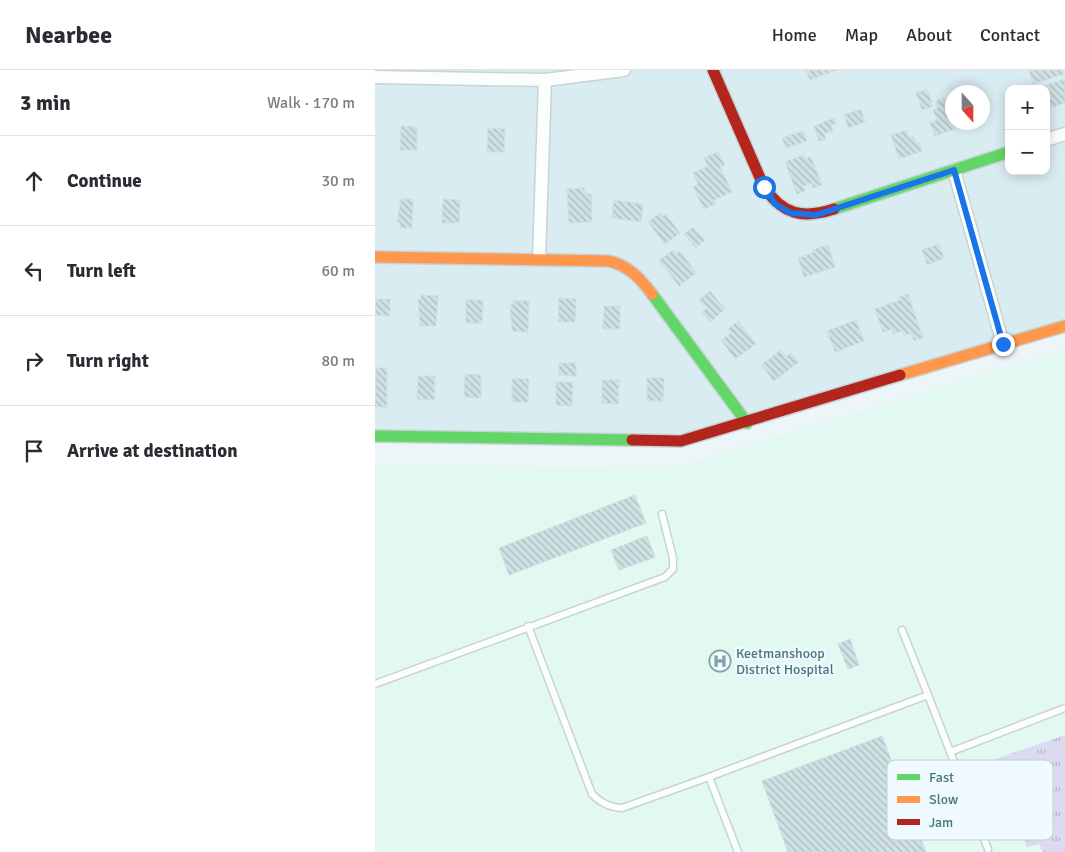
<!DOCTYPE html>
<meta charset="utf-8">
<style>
body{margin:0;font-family:Signika,sans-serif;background:#f2f2f3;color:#2b2b33}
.controls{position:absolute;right:15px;top:15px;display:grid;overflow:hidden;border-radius:10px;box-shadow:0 2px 12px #0003}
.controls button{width:45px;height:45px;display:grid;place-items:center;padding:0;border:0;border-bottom:1px solid #e1e1e2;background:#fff;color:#2b2b33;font:25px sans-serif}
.compass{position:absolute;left:570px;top:15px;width:45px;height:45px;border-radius:50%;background:#fff;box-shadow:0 2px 12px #0003;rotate:159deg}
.stop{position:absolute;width:15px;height:15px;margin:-11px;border:4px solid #1a73e8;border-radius:50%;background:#fff}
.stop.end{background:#1a73e8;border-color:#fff;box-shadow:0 1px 5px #0008}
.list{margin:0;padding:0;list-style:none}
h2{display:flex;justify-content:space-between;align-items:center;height:65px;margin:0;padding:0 20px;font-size:21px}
h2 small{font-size:16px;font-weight:400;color:#7c7c81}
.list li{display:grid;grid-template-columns:32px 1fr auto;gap:15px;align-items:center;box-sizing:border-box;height:90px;padding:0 20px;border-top:1px solid #e1e1e2}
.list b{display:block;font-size:19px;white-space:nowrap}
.list em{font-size:16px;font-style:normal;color:#7c7c81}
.icon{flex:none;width:28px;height:28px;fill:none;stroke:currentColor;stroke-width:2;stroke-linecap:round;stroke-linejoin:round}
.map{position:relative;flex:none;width:690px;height:782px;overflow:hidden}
header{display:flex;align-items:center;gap:30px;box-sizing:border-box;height:70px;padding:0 25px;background:#fff;border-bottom:1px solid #e1e1e2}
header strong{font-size:24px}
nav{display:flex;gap:28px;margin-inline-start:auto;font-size:18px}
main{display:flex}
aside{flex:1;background:#fff}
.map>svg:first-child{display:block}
.residential{fill:#d9ecf1;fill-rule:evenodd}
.medical{fill:#e2f9f1}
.grass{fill:url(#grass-tufts)}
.building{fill:url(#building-back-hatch);stroke:#cee0e1}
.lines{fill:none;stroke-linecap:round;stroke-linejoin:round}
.lane-casing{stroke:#c7d3d5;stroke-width:9}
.street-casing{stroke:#c7d3d5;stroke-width:15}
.fast-casing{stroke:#c7d3d6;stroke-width:14}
.slow-casing{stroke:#c7d3d6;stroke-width:14}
.jam-casing{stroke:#c7d3d6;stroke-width:14}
.lane{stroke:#fcfefe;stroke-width:6}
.street{stroke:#fcfefe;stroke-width:12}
.fast{stroke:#63d668;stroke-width:11}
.slow{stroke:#ff974d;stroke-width:11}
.jam{stroke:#b3261e;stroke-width:11}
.route{stroke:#1a73e8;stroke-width:6}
.labels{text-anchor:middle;stroke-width:4.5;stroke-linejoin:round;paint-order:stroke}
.poi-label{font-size:14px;fill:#497779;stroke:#eefaff;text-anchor:start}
.key{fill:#eefaff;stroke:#bcd3d7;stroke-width:1}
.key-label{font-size:14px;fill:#497779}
</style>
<header>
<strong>Nearbee</strong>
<nav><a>Home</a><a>Map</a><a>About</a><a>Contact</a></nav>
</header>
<main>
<aside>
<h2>3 min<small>Walk · 170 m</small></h2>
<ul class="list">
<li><svg class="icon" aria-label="ahead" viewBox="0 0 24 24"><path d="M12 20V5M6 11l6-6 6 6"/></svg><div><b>Continue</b></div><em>30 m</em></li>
<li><svg class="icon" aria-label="left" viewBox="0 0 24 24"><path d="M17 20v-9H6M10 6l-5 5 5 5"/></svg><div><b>Turn left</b></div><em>60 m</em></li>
<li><svg class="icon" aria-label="right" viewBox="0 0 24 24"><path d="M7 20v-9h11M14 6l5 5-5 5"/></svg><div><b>Turn right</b></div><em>80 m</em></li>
<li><svg class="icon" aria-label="arrive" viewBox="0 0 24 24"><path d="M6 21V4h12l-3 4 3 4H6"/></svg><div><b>Arrive at destination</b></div></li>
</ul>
</aside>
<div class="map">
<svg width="690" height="782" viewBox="0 0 690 782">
<defs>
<pattern id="grass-tufts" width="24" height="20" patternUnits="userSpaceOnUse" patternTransform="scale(1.25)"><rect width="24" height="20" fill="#dcdaf1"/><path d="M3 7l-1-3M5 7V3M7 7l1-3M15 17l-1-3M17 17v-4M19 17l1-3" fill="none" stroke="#b4b6c8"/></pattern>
<pattern id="building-back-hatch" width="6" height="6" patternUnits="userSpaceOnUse" patternTransform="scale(1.25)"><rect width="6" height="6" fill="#d0e1e3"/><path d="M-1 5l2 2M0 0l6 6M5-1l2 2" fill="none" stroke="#abbbbd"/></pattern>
</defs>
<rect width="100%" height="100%" fill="#ecf5f8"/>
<path class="residential" d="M 0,0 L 690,0 L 690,254 L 306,371 L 0,365 ZM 634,19 L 671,19 L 671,101 L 634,101 ZM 578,22 L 608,22 L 608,52 L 578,52 Z"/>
<path class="medical" d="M 690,280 L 690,782 L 0,782 L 0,394 L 293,400 Z"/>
<path class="grass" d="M 690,665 L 690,782 L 668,782 L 664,774 L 652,777 L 639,743 L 622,729 L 609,693 Z"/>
<path class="building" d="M 431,0 L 461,0 L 435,10 Z
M 654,0 L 688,0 L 689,4 L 658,14 Z
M 690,9 L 690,33 L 671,39 L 671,19 L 660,19 Z
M 552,19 L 558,36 L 547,40 L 541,23 Z
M 569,28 L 580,59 L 560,66 L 555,53 L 562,50 L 558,40 L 563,38 L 561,31 Z
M 486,39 L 490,52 L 473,58 L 469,45 Z
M 459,48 L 461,53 L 456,55 L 458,61 L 449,64 L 451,69 L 444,71 L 439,56 Z
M 26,56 L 42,57 L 42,80 L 25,80 Z
M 113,58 L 130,59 L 129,82 L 112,82 Z
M 531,60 L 534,68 L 539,66 L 541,73 L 544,72 L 547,81 L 524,89 L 516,65 Z
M 428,61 L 432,71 L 411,78 L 407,68 Z
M 343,82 L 350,95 L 345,97 L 357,122 L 339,130 L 341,134 L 329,139 L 318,117 L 323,114 L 318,103 L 333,96 L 329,88 Z
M 429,85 L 430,89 L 436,87 L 447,115 L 438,118 L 437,113 L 428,116 L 430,121 L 422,124 L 410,92 Z
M 209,118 L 210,124 L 216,124 L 217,152 L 194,153 L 192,119 Z
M 26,129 L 38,129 L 37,158 L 25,158 L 25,152 L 22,152 Z
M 68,129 L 85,130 L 84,153 L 67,153 Z
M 239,130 L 268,134 L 266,152 L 237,148 Z
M 285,143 L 287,147 L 291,144 L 305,163 L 290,174 L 273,152 Z
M 318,157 L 330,170 L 321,178 L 309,164 Z
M 564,174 L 569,188 L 552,195 L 547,180 Z
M 453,175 L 460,197 L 429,207 L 423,188 L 438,183 L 437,180 Z
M 298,180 L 301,184 L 305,181 L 321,203 L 304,216 L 284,190 Z
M 335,221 L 350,239 L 335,252 L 327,242 L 332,238 L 324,230 Z
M 533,224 L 548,268 L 539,271 L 536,263 L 529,266 L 527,261 L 518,264 L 517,259 L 508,262 L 500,239 L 525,230 L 524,227 Z
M 46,225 L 63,226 L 61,256 L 45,256 L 43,229 L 46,229 Z
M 184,228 L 201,229 L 200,252 L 183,252 Z
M 1,229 L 15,229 L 15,246 L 0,245 Z
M 91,230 L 108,230 L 107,253 L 91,253 Z
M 138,231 L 154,231 L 153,262 L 137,261 L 135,235 L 138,234 Z
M 229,236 L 245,236 L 245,259 L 228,259 Z
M 481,250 L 489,271 L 460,282 L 452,261 Z
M 363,251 L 381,274 L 360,289 L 346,270 L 356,263 L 353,259 Z
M 406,280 L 411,286 L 416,283 L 424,292 L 399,311 L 386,295 Z
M 184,293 L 201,293 L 201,306 L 184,305 Z
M 1,298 L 12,298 L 12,337 L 0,337 Z
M 90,304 L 106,305 L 106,328 L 89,327 Z
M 43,306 L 60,306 L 59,330 L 42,329 Z
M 272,308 L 289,308 L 288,331 L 272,331 Z
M 137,309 L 154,309 L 153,332 L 137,332 Z
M 227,310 L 244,310 L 243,334 L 227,333 Z
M 181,312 L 198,312 L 197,336 L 181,335 Z
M 260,425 L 271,453 L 134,505 L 124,478 Z
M 272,466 L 280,487 L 244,500 L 236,480 Z
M 475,569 L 484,595 L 473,599 L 463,574 Z
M 507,666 L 551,782 L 413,782 L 387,711 Z"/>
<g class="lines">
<g class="lane-casing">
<path id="lane" d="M 153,556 L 217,724 C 226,733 234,737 247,738 L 334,707
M 527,560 L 553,625
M 0,614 L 290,507 L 298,499 L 298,488 L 287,444
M 575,682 L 690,638
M 363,782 L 334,707 L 553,625 L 613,779"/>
</g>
<g class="street-casing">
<path id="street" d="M 0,7 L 170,10 L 249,0
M 671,70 L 690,64
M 579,100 L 628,274
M 164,189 L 170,10"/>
</g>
<g class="fast-casing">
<path id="fast" d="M 459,139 L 634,82
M 277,224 L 372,353
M 0,366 L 257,370"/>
</g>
<g class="slow-casing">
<path id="slow" d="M 0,187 L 234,191 C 254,196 265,208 277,224
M 525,305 L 690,256"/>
</g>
<g class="jam-casing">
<path id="jam" d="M 338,0 L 389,117 C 408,145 428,149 459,139
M 257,370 L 306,371 L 525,305"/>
</g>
<use href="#lane" class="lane"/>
<use href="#street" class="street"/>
<use href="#fast" class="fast"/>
<use href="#slow" class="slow"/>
<use href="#jam" class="jam"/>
</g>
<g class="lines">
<path class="route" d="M 389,117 L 400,134 L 416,143 L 441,145 L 579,100 L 628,274"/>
</g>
<defs>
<g id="hospital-ring" transform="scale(1.125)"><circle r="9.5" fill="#eefaff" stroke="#82a3a5" stroke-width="1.5"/><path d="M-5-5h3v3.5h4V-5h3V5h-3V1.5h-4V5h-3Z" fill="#82a3a5"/></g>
</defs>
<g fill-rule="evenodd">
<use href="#hospital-ring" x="345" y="591"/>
</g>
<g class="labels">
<g class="poi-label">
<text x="361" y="588">Keetmanshoop<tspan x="361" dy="16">District Hospital</tspan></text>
</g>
</g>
<rect x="512" y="690" width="166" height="80" rx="8" class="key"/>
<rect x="522" y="704" width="23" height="6" fill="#63d668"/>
<rect x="522" y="726" width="23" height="7" fill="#ff974d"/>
<rect x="522" y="749" width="23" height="6" fill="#b3261e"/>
<g class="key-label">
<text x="554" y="712">Fast</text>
<text x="554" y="734">Slow</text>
<text x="554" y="757">Jam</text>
</g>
</svg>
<div class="controls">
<button>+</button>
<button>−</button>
</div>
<svg class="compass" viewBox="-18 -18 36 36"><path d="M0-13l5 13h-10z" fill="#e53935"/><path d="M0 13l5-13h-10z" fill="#7c7c81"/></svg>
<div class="stop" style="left:389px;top:117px"></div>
<div class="stop end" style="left:628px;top:274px"></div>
</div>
</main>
